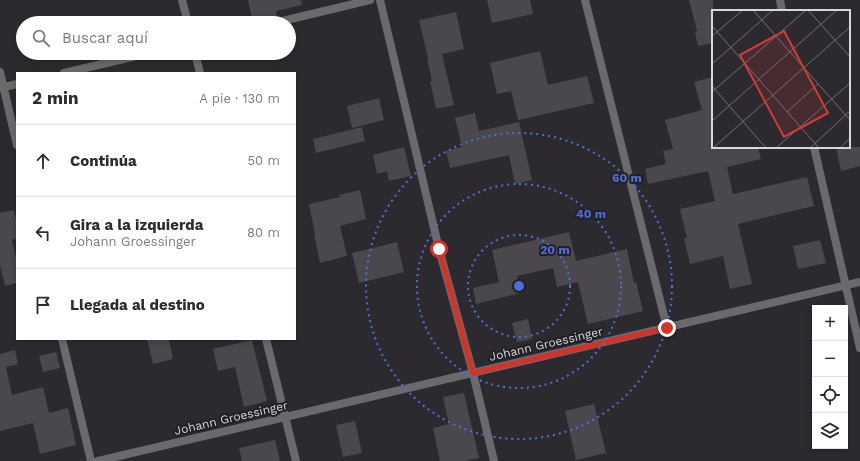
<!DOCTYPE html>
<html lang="es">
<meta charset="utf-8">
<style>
body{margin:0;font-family:"Work Sans",sans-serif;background:#f2f2f3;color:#2b2b33}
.controls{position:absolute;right:12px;bottom:12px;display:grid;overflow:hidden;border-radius:0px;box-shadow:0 2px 6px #0003}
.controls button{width:36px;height:36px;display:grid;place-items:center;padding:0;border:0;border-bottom:1px solid #e1e1e2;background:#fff;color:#2b2b33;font:20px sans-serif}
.stop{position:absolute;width:12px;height:12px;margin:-9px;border:3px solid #d93025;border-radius:50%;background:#fff}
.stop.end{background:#d93025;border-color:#fff;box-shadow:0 1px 4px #0008}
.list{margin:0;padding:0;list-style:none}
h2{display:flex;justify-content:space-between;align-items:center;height:52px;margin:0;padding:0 16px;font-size:17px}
h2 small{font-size:13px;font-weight:400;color:#7c7c81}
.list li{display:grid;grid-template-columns:26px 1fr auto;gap:12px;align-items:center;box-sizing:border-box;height:72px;padding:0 16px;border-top:1px solid #e1e1e2}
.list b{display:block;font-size:15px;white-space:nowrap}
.list p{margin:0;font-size:13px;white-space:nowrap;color:#7c7c81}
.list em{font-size:13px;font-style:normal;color:#7c7c81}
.icon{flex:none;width:22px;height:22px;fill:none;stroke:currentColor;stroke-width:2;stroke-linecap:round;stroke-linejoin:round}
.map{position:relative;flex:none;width:860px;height:461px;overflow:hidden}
.search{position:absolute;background:#fff;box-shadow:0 2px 6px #0003;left:16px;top:16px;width:280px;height:44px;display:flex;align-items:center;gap:10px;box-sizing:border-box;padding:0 14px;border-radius:22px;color:#7c7c81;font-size:15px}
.panel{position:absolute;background:#fff;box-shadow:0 2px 6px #0003;left:16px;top:72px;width:280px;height:268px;border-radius:0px}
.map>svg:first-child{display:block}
.building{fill:#4a474d}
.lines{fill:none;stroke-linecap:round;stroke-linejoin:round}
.street{stroke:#6a696c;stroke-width:8}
.route{stroke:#d93025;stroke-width:5}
.ring{fill:none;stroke:#4c70d9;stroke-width:2;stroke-dasharray:2 4}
.labels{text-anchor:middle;stroke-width:4;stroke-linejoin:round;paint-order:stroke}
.street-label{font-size:12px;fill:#d9d7db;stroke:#232026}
.inset-road{fill:none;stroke:#716f74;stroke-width:1}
.view{fill:#d63a3a;fill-opacity:0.15;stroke:#d63a3a;stroke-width:2}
.inset-edge{fill:none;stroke:#d9d7db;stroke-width:2}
.centre{fill:#4c70d9;stroke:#232026;stroke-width:2}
.ring-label{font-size:12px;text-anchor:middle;font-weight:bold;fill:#4c70d9;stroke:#232026;stroke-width:4;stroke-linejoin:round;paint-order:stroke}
</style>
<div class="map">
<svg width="860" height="461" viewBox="0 0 860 461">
<rect width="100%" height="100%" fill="#2c2a2f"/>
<path class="building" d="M 248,0 L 301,0 L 302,5 L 276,11 L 277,17 L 271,19 L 269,21 L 262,23 L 253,23 Z
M 487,0 L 530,0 L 533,14 L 492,23 Z
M 689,0 L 713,0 L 713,43 L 698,46 L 695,32 L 697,31 Z
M 456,12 L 464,49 L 442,54 L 454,105 L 436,109 L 430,81 L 432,81 L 427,58 L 428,58 L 419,20 Z
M 540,51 L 548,85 L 587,76 L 594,103 L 518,120 L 511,91 L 497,94 L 490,63 Z
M 713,77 L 713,147 L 758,147 L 761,159 L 727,167 L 733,194 L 807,177 L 814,206 L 738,224 L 752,284 L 730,289 L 723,256 L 690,264 L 684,238 L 687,238 L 680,209 L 715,201 L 708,171 L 648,184 L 645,169 L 666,164 L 663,151 L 673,149 L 665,120 L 702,110 L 694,82 Z
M 379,98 L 384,120 L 352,128 L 347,106 Z
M 475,113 L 479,131 L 519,122 L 532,180 L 515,184 L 509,155 L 450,168 L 446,151 L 462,147 L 455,118 Z
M 362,127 L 365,141 L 316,153 L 313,139 Z
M 404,147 L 411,176 L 389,181 L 387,171 L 377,174 L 373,155 Z
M 836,147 L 860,147 L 860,166 L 841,171 Z
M 360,190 L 366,219 L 340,226 L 347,256 L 320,263 L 314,234 L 315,234 L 309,204 L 340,197 L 339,195 Z
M 14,210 L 17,225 L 17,238 L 12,240 L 17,262 L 17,283 L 5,286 L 0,265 L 0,213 Z
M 569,232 L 576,261 L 627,249 L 634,283 L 636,282 L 643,311 L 588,324 L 578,282 L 557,287 L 553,268 L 517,276 L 520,293 L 476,304 L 473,288 L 499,282 L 492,250 Z
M 820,240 L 826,263 L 798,269 L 793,246 Z
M 397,242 L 404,272 L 359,283 L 352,253 Z
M 528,319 L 532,339 L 517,342 L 512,323 Z
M 147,339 L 169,339 L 173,359 L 153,364 Z
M 252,340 L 267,401 L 244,407 L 235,367 L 218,371 L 213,349 Z
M 15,350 L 18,364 L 6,367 L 12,395 L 43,387 L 49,413 L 68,408 L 76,445 L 40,454 L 33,423 L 0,431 L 0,354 Z
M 56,352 L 60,368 L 43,372 L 39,356 Z
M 464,393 L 479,458 L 465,461 L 440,461 L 433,428 L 449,424 L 443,397 Z
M 594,404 L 606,453 L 576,460 L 565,411 Z
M 355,421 L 362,453 L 343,457 L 336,425 Z
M 275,440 L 280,461 L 242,461 L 239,448 Z"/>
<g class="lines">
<path class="street" d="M 182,0 L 188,23
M 380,0 L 439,249 L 473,373 L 494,461
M 585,0 L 667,328
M 780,0 L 782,11
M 274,23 L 370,0
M 195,53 L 200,73
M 0,72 L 17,145
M 64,73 L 149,53
M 0,88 L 17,84
M 814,147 L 860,348
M 62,339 L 91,461
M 266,339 L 296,461
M 98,461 L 860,282"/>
</g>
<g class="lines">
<path class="route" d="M 439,249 L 473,373 L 667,328"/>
</g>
<g class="ring">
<circle cx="519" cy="286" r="51"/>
<circle cx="519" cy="286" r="102"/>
<circle cx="519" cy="286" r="153"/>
</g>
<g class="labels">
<g class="street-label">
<text transform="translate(546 344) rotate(-13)" y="4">Johann Groessinger</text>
<text transform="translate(231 418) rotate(-13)" y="4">Johann Groessinger</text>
</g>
</g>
<g transform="translate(712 10)">
<rect width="138" height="138" fill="#2c2a2f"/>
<path class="inset-road" d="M 41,0 L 138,110M 96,0 L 138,47M 0,16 L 107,138M 0,26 L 31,0M 0,54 L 61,0M 0,76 L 54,138M 0,82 L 94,0M 75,102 L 106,74M 0,111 L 125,0M 1,138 L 138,17M 64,138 L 138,73M 98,138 L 138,101M 128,138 L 138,128"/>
<path class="view" d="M 72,21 L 116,103 L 72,127 L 28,45 Z"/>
<rect width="138" height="138" class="inset-edge"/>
</g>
<circle cx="519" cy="286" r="6" class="centre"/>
<g class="ring-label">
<text x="627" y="182">60 m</text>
<text x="591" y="218">40 m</text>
<text x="555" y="254">20 m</text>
</g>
</svg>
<div class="controls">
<button>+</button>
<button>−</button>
<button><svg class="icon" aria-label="locate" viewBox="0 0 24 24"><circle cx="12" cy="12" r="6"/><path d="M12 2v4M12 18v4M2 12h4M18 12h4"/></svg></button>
<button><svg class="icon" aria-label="layers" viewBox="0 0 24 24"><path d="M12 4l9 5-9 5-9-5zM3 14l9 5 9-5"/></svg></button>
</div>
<div class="stop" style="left:439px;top:249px"></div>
<div class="stop end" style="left:667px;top:328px"></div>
<div class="search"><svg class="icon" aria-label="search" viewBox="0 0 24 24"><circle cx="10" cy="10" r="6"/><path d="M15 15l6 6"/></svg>Buscar aquí</div>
<section class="panel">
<h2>2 min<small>A pie · 130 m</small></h2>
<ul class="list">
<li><svg class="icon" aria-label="ahead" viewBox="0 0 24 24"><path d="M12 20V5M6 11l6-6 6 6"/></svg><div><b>Continúa</b></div><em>50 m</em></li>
<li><svg class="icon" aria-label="left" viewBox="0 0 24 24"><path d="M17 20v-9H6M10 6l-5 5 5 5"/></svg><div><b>Gira a la izquierda</b><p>Johann Groessinger</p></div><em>80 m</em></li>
<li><svg class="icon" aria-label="arrive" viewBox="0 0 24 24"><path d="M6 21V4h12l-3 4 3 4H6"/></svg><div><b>Llegada al destino</b></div></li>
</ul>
</section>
</div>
